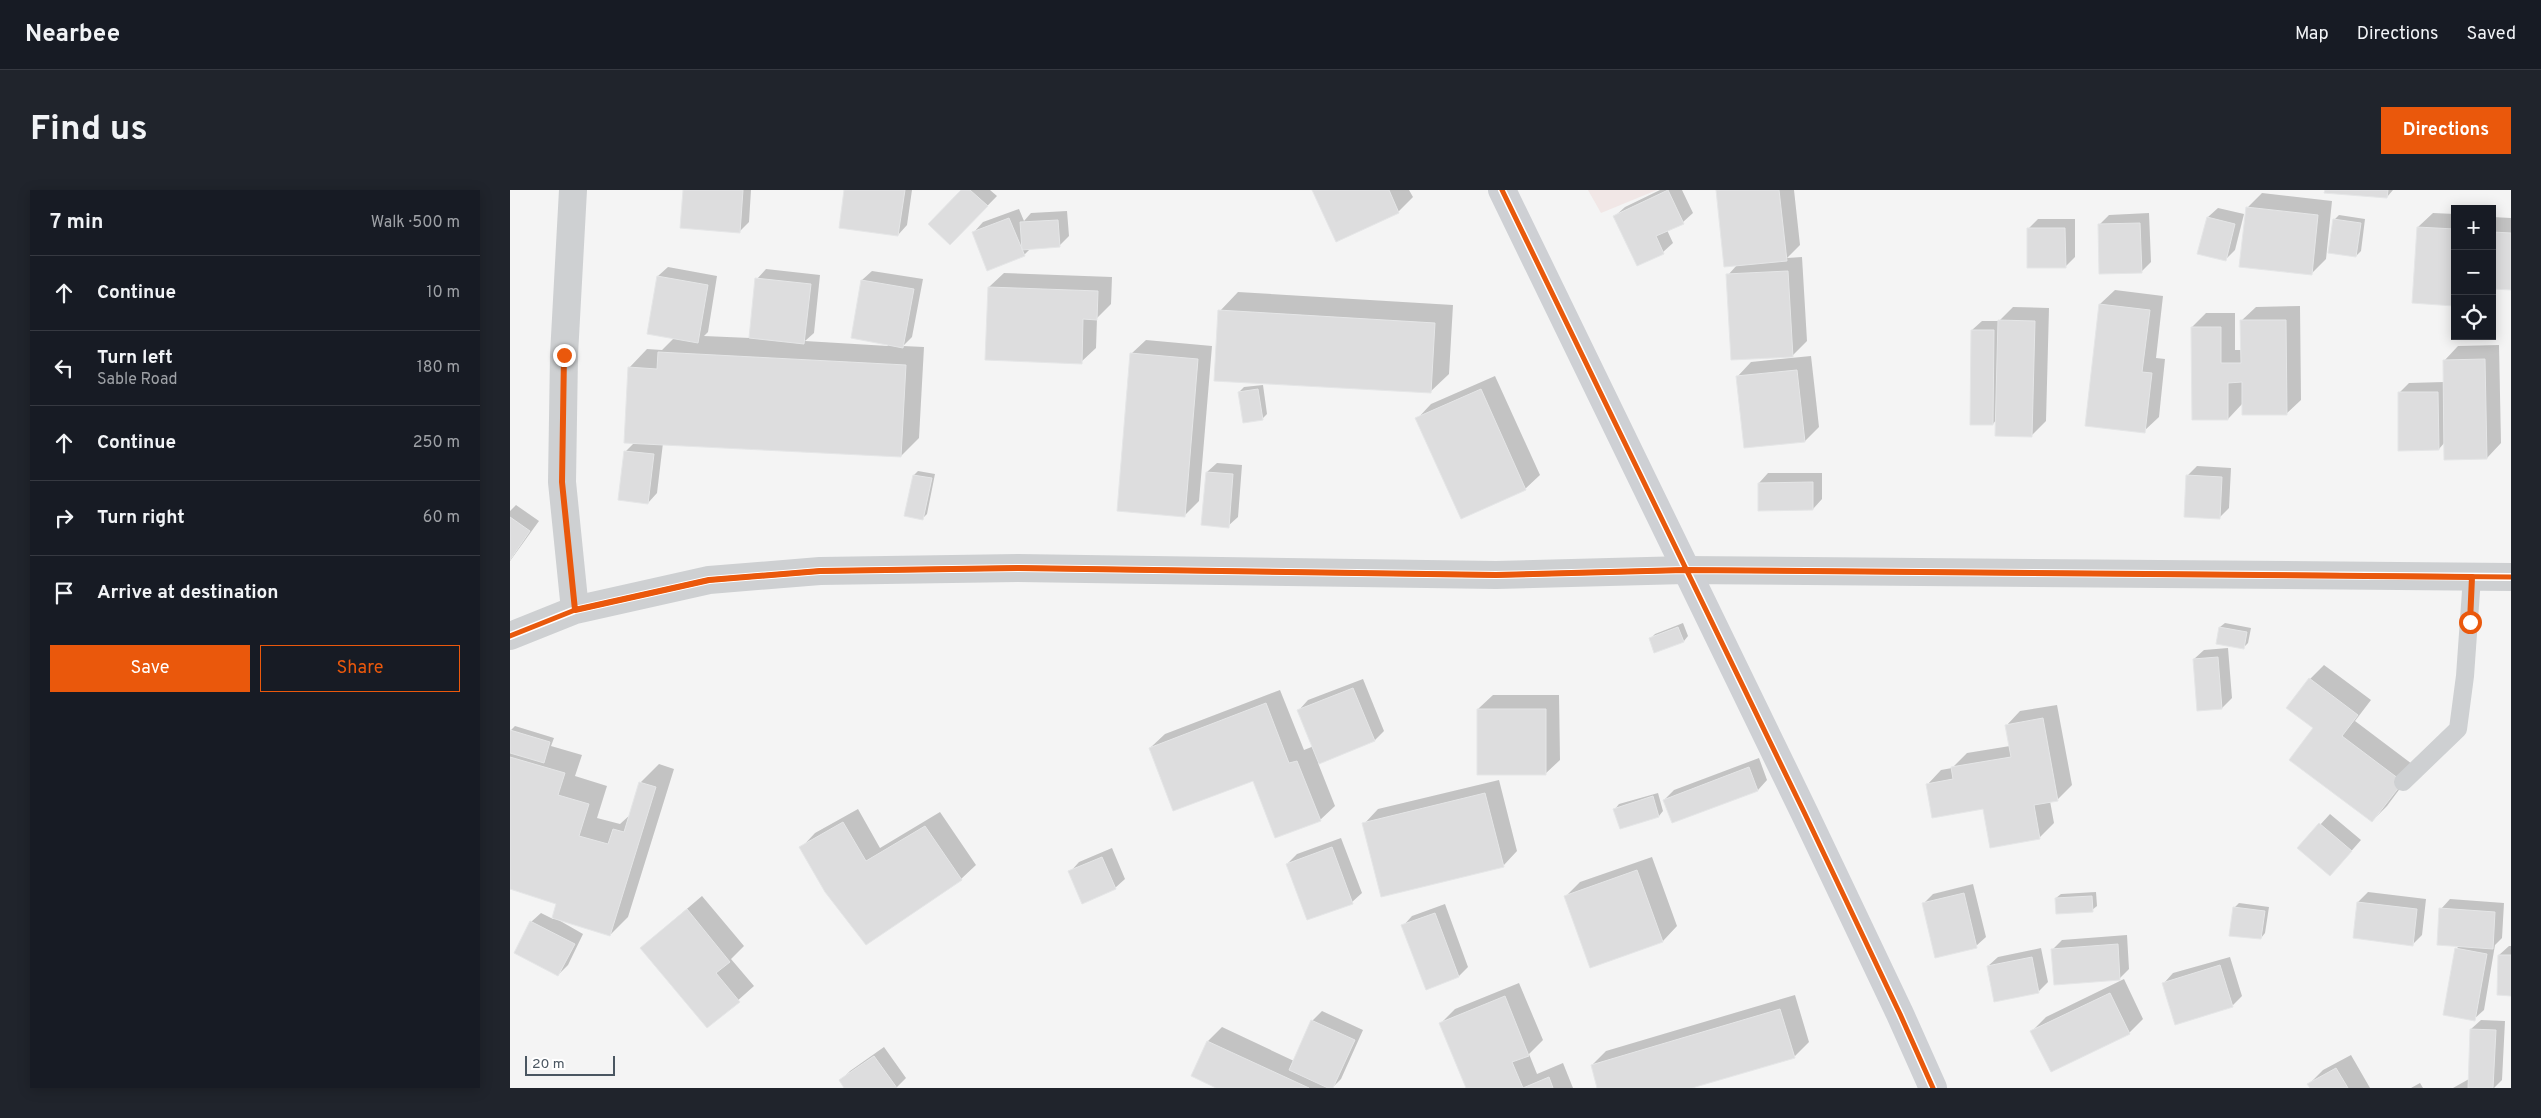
<!DOCTYPE html>
<meta charset="utf-8">
<style>
body{margin:0;font-family:Overpass,sans-serif;background:#20242c;color:#f1f3f6}
.controls{position:absolute;right:15px;top:15px;display:grid;overflow:hidden;border-radius:0px;box-shadow:0 2px 12px #0003}
.controls button{width:45px;height:45px;display:grid;place-items:center;padding:0;border:0;border-bottom:1px solid #363941;background:#171b24;color:#f1f3f6;font:25px sans-serif}
.scale{position:absolute;left:15px;bottom:12px;width:90px;box-sizing:border-box;padding-left:5px;border:2px solid #4a5661;border-top:0;font-size:14px;line-height:18px;white-space:nowrap;color:#4a5661;-webkit-text-stroke:4px #fff;paint-order:stroke}
.stop{position:absolute;width:15px;height:15px;margin:-11px;border:4px solid #ea580c;border-radius:50%;background:#fff}
.stop.end{background:#ea580c;border-color:#fff;box-shadow:0 1px 5px #0008}
.list{margin:0;padding:0;list-style:none}
h2{display:flex;justify-content:space-between;align-items:center;height:65px;margin:0;padding:0 20px;font-size:21px}
h2 small{font-size:16px;font-weight:400;color:#9ea1a6}
.list li{display:grid;grid-template-columns:32px 1fr auto;gap:15px;align-items:center;box-sizing:border-box;height:75px;padding:0 20px;border-top:1px solid #363941}
.list b{display:block;font-size:19px;white-space:nowrap}
.list p{margin:0;font-size:16px;white-space:nowrap;color:#9ea1a6}
.list em{font-size:16px;font-style:normal;color:#9ea1a6}
.actions{display:flex;gap:10px;padding:15px 20px}
.actions a{flex:1;padding:11px 0;border:1px solid #ea580c;border-radius:0px;text-align:center;font-size:18px;color:#ea580c}
.actions .main{background:#ea580c;color:#fff}
.icon{flex:none;width:28px;height:28px;fill:none;stroke:currentColor;stroke-width:2;stroke-linecap:round;stroke-linejoin:round}
.map{position:relative;flex:none;width:2001px;height:898px;overflow:hidden;border-radius:0px}
header{display:flex;align-items:center;gap:30px;box-sizing:border-box;height:70px;padding:0 25px;background:#171b24;border-bottom:1px solid #363941}
header strong{font-size:24px}
nav{display:flex;gap:28px;margin-inline-start:auto;font-size:18px}
.intro{display:flex;align-items:center;justify-content:space-between;box-sizing:border-box;height:120px;padding:0 30px}
h1{margin:0;font-size:35px}
.button{padding:12px 22px;border-radius:0px;background:#ea580c;color:#fff;font-size:18px;font-weight:700}
main{display:flex;gap:30px;padding:0 30px}
aside{flex:1;background:#171b24;border-radius:0px;box-shadow:0 2px 12px #0003}
.map>svg:first-child{display:block}
.medical{fill:#f1e7e6}
.shadow{fill:#0003}
.building{fill:#ddddde;stroke:#e5e6e7}
.lines{fill:none;stroke-linecap:round;stroke-linejoin:round}
.lane{stroke:#ced0d2;stroke-width:18}
.street{stroke:#ced0d2;stroke-width:28}
.secondary{stroke:#ced0d4;stroke-width:28}
.cycleway-casing{stroke:#fff;stroke-width:8}
.cycleway{stroke:#e8590c;stroke-width:5}
.route{stroke:#ea580c;stroke-width:6}
</style>
<header>
<strong>Nearbee</strong>
<nav><a>Map</a><a>Directions</a><a>Saved</a></nav>
</header>
<div class="intro"><h1>Find us</h1><a class="button">Directions</a></div>
<main>
<aside>
<h2>7 min<small>Walk · 500 m</small></h2>
<ul class="list">
<li><svg class="icon" aria-label="ahead" viewBox="0 0 24 24"><path d="M12 20V5M6 11l6-6 6 6"/></svg><div><b>Continue</b></div><em>10 m</em></li>
<li><svg class="icon" aria-label="left" viewBox="0 0 24 24"><path d="M17 20v-9H6M10 6l-5 5 5 5"/></svg><div><b>Turn left</b><p>Sable Road</p></div><em>180 m</em></li>
<li><svg class="icon" aria-label="ahead" viewBox="0 0 24 24"><path d="M12 20V5M6 11l6-6 6 6"/></svg><div><b>Continue</b></div><em>250 m</em></li>
<li><svg class="icon" aria-label="right" viewBox="0 0 24 24"><path d="M7 20v-9h11M14 6l5 5-5 5"/></svg><div><b>Turn right</b></div><em>60 m</em></li>
<li><svg class="icon" aria-label="arrive" viewBox="0 0 24 24"><path d="M6 21V4h12l-3 4 3 4H6"/></svg><div><b>Arrive at destination</b></div></li>
</ul>
<div class="actions"><a class="main">Save</a><a>Share</a></div>
</aside>
<div class="map">
<svg width="2001" height="898" viewBox="0 0 2001 898">
<rect width="100%" height="100%" fill="#f4f4f4"/>
<path class="medical" d="M 1078,0 L 1147,0 L 1091,23 Z"/>
<path class="shadow" d="M 175,0 L 241,0 L 239,32 L 229,42 Z
M 336,0 L 402,0 L 397,35 L 388,45 Z
M 452,0 L 480,0 L 487,6 L 440,54 Z
M 803,0 L 899,0 L 903,7 L 888,22 L 826,50 Z
M 1150,0 L 1172,0 L 1183,23 L 1173,32 L 1157,40 L 1163,53 L 1153,62 L 1105,26 L 1115,17 Z
M 1207,0 L 1284,0 L 1290,55 L 1277,68 L 1292,67 L 1297,151 L 1282,166 L 1218,85 L 1227,75 Z
M 1816,0 L 1883,0 L 1877,7 Z
M 1752,3 L 1822,11 L 1816,69 L 1801,84 L 1731,76 L 1738,17 Z
M 1708,18 L 1734,24 L 1725,60 L 1715,70 L 1698,27 Z
M 509,19 L 514,31 L 521,23 L 557,21 L 559,46 L 549,56 L 521,58 L 514,65 L 464,42 L 473,32 Z
M 1639,23 L 1641,72 L 1631,82 L 1589,35 L 1599,25 Z
M 1923,23 L 1945,24 L 1943,114 L 1908,37 Z
M 1829,25 L 1855,29 L 1851,61 L 1846,66 L 1824,30 Z
M 1982,27 L 2001,28 L 2001,99 L 1982,98 Z
M 1528,29 L 1565,29 L 1565,67 L 1555,77 L 1518,39 Z
M 158,77 L 207,86 L 198,142 L 194,146 L 240,148 L 247,89 L 256,79 L 310,85 L 304,143 L 295,151 L 378,156 L 352,90 L 362,81 L 413,89 L 402,147 L 393,156 L 414,157 L 409,248 L 391,266 L 153,253 L 147,303 L 138,313 L 115,262 L 125,252 L 119,178 L 137,159 L 152,160 L 164,148 L 148,86 Z
M 494,83 L 602,87 L 601,114 L 587,128 L 586,158 L 571,172 L 479,97 Z
M 1605,100 L 1653,106 L 1646,168 L 1655,169 L 1649,227 L 1634,241 L 1590,114 Z
M 728,102 L 943,115 L 939,184 L 920,202 L 710,121 Z
M 1790,116 L 1791,210 L 1776,224 L 1733,213 L 1718,229 L 1682,137 L 1696,123 L 1725,123 L 1725,160 L 1732,160 L 1731,131 L 1746,117 Z
M 1503,117 L 1539,118 L 1536,231 L 1521,246 L 1486,230 L 1483,234 L 1462,140 L 1472,131 L 1489,131 Z
M 636,150 L 702,156 L 689,311 L 674,326 L 621,164 Z
M 1989,155 L 1991,253 L 1977,268 L 1935,252 L 1929,259 L 1889,203 L 1899,193 L 1934,192 L 1934,171 L 1948,156 Z
M 1301,166 L 1309,237 L 1295,251 L 1227,187 L 1241,172 Z
M 985,186 L 1030,285 L 1015,299 L 907,229 L 921,214 Z
M 753,195 L 757,224 L 752,229 L 729,202 L 734,197 Z
M 707,273 L 732,275 L 728,327 L 718,336 L 697,282 Z
M 1687,276 L 1721,278 L 1719,318 L 1710,327 L 1677,286 Z
M 408,281 L 425,284 L 417,324 L 413,328 L 404,285 Z
M 1258,283 L 1312,283 L 1312,309 L 1303,319 L 1249,293 Z
M 6,315 L 29,331 L 0,371 L 0,321 Z
M 1173,433 L 1178,446 L 1174,451 L 1140,449 L 1145,444 Z
M 1715,433 L 1741,438 L 1738,453 L 1733,458 L 1710,437 Z
M 1718,458 L 1722,508 L 1712,518 L 1684,469 L 1694,460 Z
M 1814,475 L 1861,510 L 1845,531 L 1906,577 L 1877,616 L 1862,631 L 1805,537 L 1800,489 Z
M 853,489 L 874,541 L 865,550 L 808,573 L 825,616 L 810,630 L 743,589 L 640,558 L 655,544 L 770,500 L 794,560 L 804,556 L 789,520 L 798,510 Z
M 983,505 L 1049,505 L 1050,570 L 1035,584 L 968,519 Z
M 1547,515 L 1562,595 L 1548,609 L 1540,611 L 1544,633 L 1530,647 L 1474,617 L 1417,595 L 1431,580 L 1442,578 L 1457,563 L 1500,556 L 1496,536 L 1510,521 Z
M 5,536 L 44,548 L 41,556 L 72,565 L 65,586 L 97,596 L 87,628 L 110,634 L 121,624 L 130,593 L 149,574 L 164,579 L 118,727 L 100,745 L 45,728 L 73,744 L 58,775 L 48,785 L 21,732 L 31,723 L 43,729 L 48,713 L 0,698 L 0,541 Z
M 1249,568 L 1257,590 L 1248,600 L 1163,632 L 1154,610 L 1164,600 Z
M 989,590 L 1007,661 L 993,676 L 854,634 L 868,619 Z
M 1148,603 L 1153,621 L 1149,626 L 1105,619 L 1109,614 Z
M 348,619 L 370,658 L 430,622 L 466,675 L 451,689 L 357,753 L 291,658 L 305,643 Z
M 1820,624 L 1851,650 L 1829,675 L 1789,658 Z
M 831,648 L 852,703 L 842,712 L 777,674 L 787,664 Z
M 602,658 L 615,689 L 605,698 L 560,682 L 569,672 Z
M 1142,667 L 1167,736 L 1153,751 L 1081,776 L 1056,706 L 1070,692 Z
M 1463,694 L 1476,747 L 1466,756 L 1414,713 L 1423,704 Z
M 1586,702 L 1587,716 L 1582,720 L 1546,708 L 1551,704 Z
M 1858,702 L 1916,709 L 1912,745 L 1902,755 L 1844,747 L 1848,712 Z
M 192,706 L 234,756 L 221,769 L 244,796 L 198,837 L 131,758 Z
M 1940,709 L 1994,713 L 1992,748 L 1985,755 L 1974,820 L 1964,829 L 1946,759 L 1949,756 L 1931,719 Z
M 1729,713 L 1759,717 L 1755,743 L 1751,748 L 1724,718 Z
M 935,714 L 958,777 L 949,786 L 893,736 L 902,726 Z
M 1617,745 L 1619,779 L 1610,788 L 1543,759 L 1552,750 Z
M 1999,756 L 2001,756 L 2001,804 L 1989,765 Z
M 1531,758 L 1538,792 L 1528,802 L 1478,776 L 1488,767 Z
M 1720,767 L 1732,806 L 1722,816 L 1654,793 L 1663,783 Z
M 1614,789 L 1633,829 L 1619,843 L 1522,841 L 1536,827 Z
M 1009,793 L 1033,850 L 1019,864 L 1027,884 L 1053,873 L 1063,898 L 957,898 L 931,833 L 945,819 Z
M 1285,805 L 1299,852 L 1285,866 L 1178,898 L 1089,898 L 1082,875 L 1096,861 Z
M 812,821 L 853,840 L 831,889 L 822,898 L 709,898 L 682,885 L 698,851 L 712,837 L 784,871 L 802,831 Z
M 1971,830 L 1995,831 L 1992,890 L 1984,898 L 1943,898 L 1959,889 L 1961,839 Z
M 374,857 L 396,888 L 386,898 L 336,898 L 331,890 L 340,881 Z
M 1841,865 L 1860,898 L 1801,898 L 1799,894 L 1813,880 Z
M 1910,893 L 1913,898 L 1901,898 Z"/>
<path class="building" d="M 173,0 L 233,0 L 230,43 L 170,38 Z
M 334,0 L 395,0 L 388,46 L 329,38 Z
M 451,0 L 460,0 L 478,16 L 440,55 L 418,34 Z
M 802,0 L 879,0 L 889,23 L 826,52 Z
M 1158,0 L 1174,34 L 1146,46 L 1154,64 L 1127,76 L 1103,26 Z
M 1206,0 L 1269,0 L 1277,71 L 1214,77 Z
M 1815,0 L 1878,0 L 1877,8 L 1814,3 Z
M 1736,17 L 1808,25 L 1802,85 L 1729,77 Z
M 1697,27 L 1725,34 L 1716,71 L 1687,64 Z
M 499,28 L 515,66 L 477,81 L 462,42 Z
M 1823,29 L 1851,33 L 1846,67 L 1818,63 Z
M 548,30 L 550,57 L 512,60 L 510,32 Z
M 1630,33 L 1632,83 L 1589,84 L 1588,34 Z
M 1907,37 L 1945,39 L 1944,116 L 1902,113 Z
M 1517,38 L 1555,38 L 1556,78 L 1517,78 Z
M 1982,42 L 2001,43 L 2001,100 L 1982,99 Z
M 1278,81 L 1283,167 L 1221,170 L 1216,84 Z
M 147,86 L 198,95 L 188,153 L 137,144 Z
M 245,88 L 301,94 L 294,154 L 239,148 Z
M 351,90 L 404,99 L 393,158 L 341,148 Z
M 478,97 L 588,101 L 587,130 L 573,129 L 572,174 L 475,170 Z
M 1589,114 L 1640,120 L 1632,182 L 1642,183 L 1635,243 L 1575,236 Z
M 708,120 L 925,133 L 921,203 L 704,191 Z
M 1488,130 L 1525,131 L 1522,247 L 1485,246 Z
M 1730,130 L 1776,130 L 1777,225 L 1732,225 L 1732,192 L 1718,193 L 1718,230 L 1682,230 L 1681,137 L 1711,137 L 1711,173 L 1731,173 Z
M 1461,140 L 1484,140 L 1483,235 L 1460,235 Z
M 148,162 L 396,175 L 391,267 L 114,253 L 118,177 L 147,179 Z
M 620,163 L 688,169 L 675,327 L 607,321 Z
M 1975,169 L 1977,269 L 1934,270 L 1933,170 Z
M 1287,180 L 1295,252 L 1234,258 L 1226,186 Z
M 748,199 L 753,230 L 733,233 L 728,202 Z
M 971,199 L 1016,300 L 951,329 L 905,228 Z
M 1888,202 L 1928,202 L 1929,260 L 1888,261 Z
M 114,261 L 144,264 L 138,314 L 108,310 Z
M 696,282 L 723,284 L 719,338 L 691,335 Z
M 403,285 L 422,288 L 413,330 L 394,326 Z
M 1676,285 L 1712,287 L 1710,329 L 1674,327 Z
M 1303,292 L 1303,320 L 1248,321 L 1248,293 Z
M 0,327 L 20,341 L 0,370 Z
M 1168,437 L 1174,452 L 1144,463 L 1139,448 Z
M 1709,437 L 1737,442 L 1734,459 L 1706,454 Z
M 1708,467 L 1712,519 L 1687,521 L 1683,469 Z
M 1799,488 L 1848,525 L 1832,546 L 1893,592 L 1862,632 L 1779,570 L 1803,538 L 1776,518 Z
M 843,498 L 865,551 L 809,574 L 787,520 Z
M 756,513 L 779,573 L 787,571 L 811,631 L 765,648 L 743,591 L 663,621 L 639,558 Z
M 967,519 L 1036,519 L 1036,585 L 967,585 Z
M 1533,528 L 1548,611 L 1524,615 L 1530,649 L 1480,658 L 1473,619 L 1422,628 L 1416,594 L 1443,589 L 1441,577 L 1501,567 L 1495,535 Z
M 0,540 L 40,552 L 34,573 L 0,563 Z
M 0,567 L 55,583 L 48,605 L 79,614 L 69,646 L 98,654 L 103,639 L 114,642 L 129,592 L 146,597 L 100,746 L 42,728 L 46,714 L 0,699 Z
M 1239,577 L 1248,601 L 1162,633 L 1153,610 Z
M 975,603 L 994,677 L 871,707 L 852,633 Z
M 1143,606 L 1149,627 L 1110,639 L 1103,619 Z
M 333,632 L 356,671 L 415,636 L 452,690 L 356,755 L 315,702 L 289,657 Z
M 1809,633 L 1842,661 L 1820,686 L 1787,658 Z
M 822,657 L 843,714 L 797,730 L 776,674 Z
M 592,667 L 606,699 L 572,714 L 558,681 Z
M 1127,680 L 1153,752 L 1080,778 L 1054,706 Z
M 1454,703 L 1467,758 L 1425,768 L 1412,713 Z
M 1582,706 L 1583,722 L 1546,724 L 1545,708 Z
M 1847,712 L 1907,719 L 1903,756 L 1843,748 Z
M 1723,717 L 1755,721 L 1751,749 L 1719,746 Z
M 1929,718 L 1985,722 L 1983,759 L 1927,755 Z
M 177,719 L 220,772 L 206,783 L 230,812 L 197,838 L 130,758 Z
M 925,723 L 949,787 L 916,800 L 891,735 Z
M 20,731 L 65,754 L 48,786 L 4,763 Z
M 1608,754 L 1610,790 L 1544,795 L 1541,759 Z
M 1945,758 L 1977,764 L 1965,831 L 1933,825 Z
M 1988,765 L 2001,765 L 2001,806 L 1987,805 Z
M 1522,767 L 1529,803 L 1484,812 L 1477,776 Z
M 1710,775 L 1723,817 L 1665,835 L 1652,793 Z
M 1600,803 L 1620,844 L 1541,882 L 1520,841 Z
M 995,806 L 1019,866 L 1002,872 L 1013,898 L 1039,887 L 1043,898 L 956,898 L 929,833 Z
M 1270,819 L 1285,868 L 1182,898 L 1087,898 L 1081,875 Z
M 801,830 L 845,850 L 823,898 L 818,898 L 779,880 Z
M 1960,839 L 1986,840 L 1983,898 L 1958,898 Z
M 697,851 L 799,898 L 706,898 L 681,886 Z
M 364,866 L 387,898 L 334,898 L 329,890 Z
M 1826,878 L 1838,898 L 1800,898 L 1797,894 Z"/>
<g class="lines">
<path class="lane" d="M 1893,592 L 1948,539 L 1955,486 L 1962,387"/>
<path class="street" d="M 63,0 L 54,165 L 52,292 L 65,420
M 0,446 L 65,420 L 199,390 L 310,381 L 508,378 L 986,385 L 1175,380 L 2001,387"/>
<path class="secondary" d="M 992,0 L 1294,622 L 1390,824 L 1423,898"/>
<g class="cycleway-casing">
<path id="cycleway" d="M 992,0 L 1294,622 L 1390,824 L 1423,898
M 0,446 L 65,420 L 199,390 L 310,381 L 508,378 L 986,385 L 1175,380 L 2001,387"/>
</g>
<use href="#cycleway" class="cycleway"/>
</g>
<g class="lines">
<path class="route" d="M 54,165 L 52,292 L 65,420 L 199,390 L 310,381 L 508,378 L 986,385 L 1175,380 L 1962,387 L 1960,432"/>
</g>
</svg>
<div class="controls">
<button>+</button>
<button>−</button>
<button><svg class="icon" aria-label="locate" viewBox="0 0 24 24"><circle cx="12" cy="12" r="6"/><path d="M12 2v4M12 18v4M2 12h4M18 12h4"/></svg></button>
</div>
<div class="scale">20 m</div>
<div class="stop" style="left:1960px;top:432px"></div>
<div class="stop end" style="left:54px;top:165px"></div>
</div>
</main>
